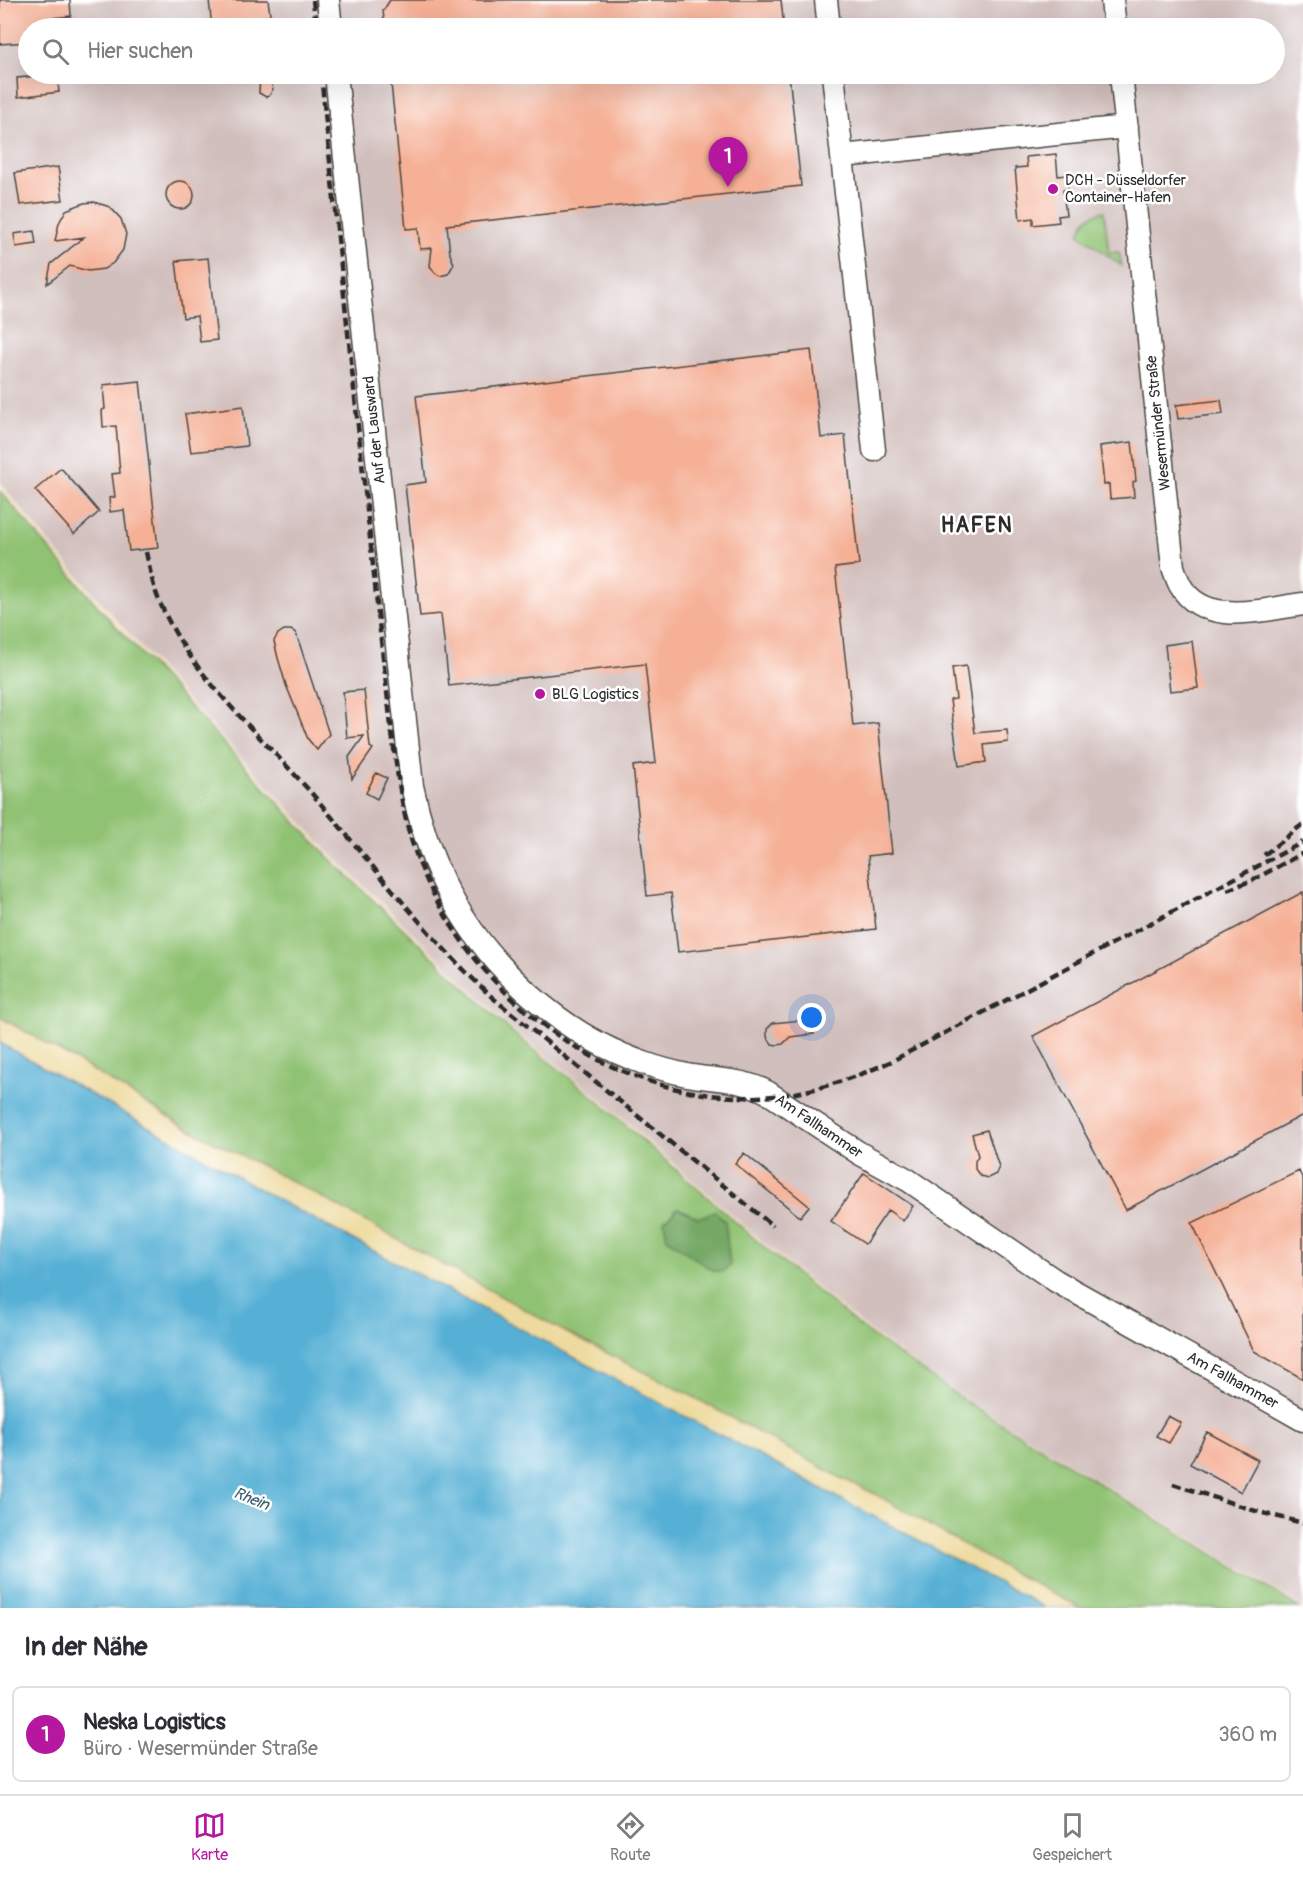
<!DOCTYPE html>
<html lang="de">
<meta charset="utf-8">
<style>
body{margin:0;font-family:Pangolin,sans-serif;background:#f2f2f3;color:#2b2b33}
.you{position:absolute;left:812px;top:1018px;width:21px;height:21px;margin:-15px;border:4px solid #fff;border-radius:50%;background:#1a73e8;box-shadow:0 0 0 9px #1a73e833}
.badge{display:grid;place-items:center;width:39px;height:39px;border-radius:50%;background:#b5179e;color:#fff;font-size:20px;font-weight:700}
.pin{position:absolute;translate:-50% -50px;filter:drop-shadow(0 2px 3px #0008)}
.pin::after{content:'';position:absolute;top:32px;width:21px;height:18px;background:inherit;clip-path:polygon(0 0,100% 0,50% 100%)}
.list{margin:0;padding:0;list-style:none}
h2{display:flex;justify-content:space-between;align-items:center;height:78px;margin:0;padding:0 24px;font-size:26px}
h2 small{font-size:20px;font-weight:400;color:#7c7c81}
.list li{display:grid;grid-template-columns:39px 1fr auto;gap:18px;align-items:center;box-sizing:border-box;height:96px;margin:0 12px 12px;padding:0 12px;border:2px solid #e1e1e2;border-radius:9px}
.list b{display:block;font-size:22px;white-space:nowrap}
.list p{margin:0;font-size:20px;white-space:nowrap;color:#7c7c81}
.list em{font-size:20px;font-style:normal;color:#7c7c81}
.icon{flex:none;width:33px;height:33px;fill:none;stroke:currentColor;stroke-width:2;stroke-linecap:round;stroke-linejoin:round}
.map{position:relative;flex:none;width:1303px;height:1608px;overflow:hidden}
.search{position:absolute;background:#fff;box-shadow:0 6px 24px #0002;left:18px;right:18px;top:18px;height:66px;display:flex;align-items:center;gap:15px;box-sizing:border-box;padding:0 21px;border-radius:33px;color:#7c7c81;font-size:22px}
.sheet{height:186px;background:#fff}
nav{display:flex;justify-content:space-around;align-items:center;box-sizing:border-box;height:84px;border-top:2px solid #e1e1e2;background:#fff;font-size:16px;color:#7c7c81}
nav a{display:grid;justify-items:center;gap:3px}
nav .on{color:#b5179e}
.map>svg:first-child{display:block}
.industrial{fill:#d1bfbd;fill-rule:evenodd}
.green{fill:#90c273;stroke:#5e764f;stroke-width:1.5}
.forest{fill:#74a865;stroke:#506a48;stroke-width:1.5}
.sand{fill:#eeda9e;stroke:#8c8264;stroke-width:1.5}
.water{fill:#57b0d5;stroke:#416e80;stroke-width:1.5}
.building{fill:#f5b096}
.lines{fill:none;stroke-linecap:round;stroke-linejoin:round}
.minor-casing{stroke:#494642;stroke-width:25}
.minor{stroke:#fff;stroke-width:22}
.rail{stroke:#2b2b2b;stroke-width:4.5;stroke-dasharray:9 4.5;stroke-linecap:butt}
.poi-dot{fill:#b5179e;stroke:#fff;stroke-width:2}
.labels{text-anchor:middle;stroke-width:5;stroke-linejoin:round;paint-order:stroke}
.poi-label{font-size:15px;fill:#2b2b2b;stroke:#fff;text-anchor:start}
.street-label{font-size:15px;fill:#2b2b2b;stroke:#fff}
.water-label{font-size:16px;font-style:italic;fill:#3d606f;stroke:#fff}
.district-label{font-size:21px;font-weight:bold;letter-spacing:1.5px;fill:#2b2b2b;stroke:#fff}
</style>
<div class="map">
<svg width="1303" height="1608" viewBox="0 0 1303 1608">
<rect width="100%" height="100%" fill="#fff"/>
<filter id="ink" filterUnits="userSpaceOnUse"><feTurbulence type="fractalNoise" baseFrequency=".0167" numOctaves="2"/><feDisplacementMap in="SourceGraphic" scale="12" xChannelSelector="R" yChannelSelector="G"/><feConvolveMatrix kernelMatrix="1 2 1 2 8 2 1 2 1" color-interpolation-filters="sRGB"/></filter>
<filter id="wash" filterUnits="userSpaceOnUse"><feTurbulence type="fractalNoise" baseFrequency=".008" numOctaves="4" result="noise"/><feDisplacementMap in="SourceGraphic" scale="24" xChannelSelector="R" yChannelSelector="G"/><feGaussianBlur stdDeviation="1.35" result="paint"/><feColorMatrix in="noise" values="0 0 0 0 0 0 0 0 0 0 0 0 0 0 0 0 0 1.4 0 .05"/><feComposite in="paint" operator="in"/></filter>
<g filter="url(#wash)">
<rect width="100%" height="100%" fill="#f1e0c3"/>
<path class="industrial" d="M 0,0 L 1303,0 L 1303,1607 L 969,1401 L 933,1377 L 870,1331 L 764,1243 L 591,1091 L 515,1031 L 332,855 L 176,687 L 52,546 L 0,483 ZM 28,28 L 1274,28 L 1274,74 L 28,74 Z"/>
<path class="green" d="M 1104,211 L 1109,253 L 1119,252 L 1122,266 L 1079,234 C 1085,218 1088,216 1104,211 Z
M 0,491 L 101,610 L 329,858 L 512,1032 L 590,1094 L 763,1246 L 868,1333 L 967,1402 L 1300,1608 L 1081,1608 L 1008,1570 L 873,1493 L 841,1478 L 690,1395 L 567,1333 L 301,1186 L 185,1127 L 92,1070 L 0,1017 Z"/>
<path class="forest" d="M 678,1208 L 699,1218 L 715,1211 L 725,1221 L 730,1265 L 724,1271 L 713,1271 L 667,1238 L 664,1221 Z"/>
<path class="sand" d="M 0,1017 L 92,1070 L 185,1127 L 301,1186 L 567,1333 L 690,1395 L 841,1478 L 873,1493 L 1008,1570 L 1081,1608 L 1046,1608 L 289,1206 L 0,1043 Z"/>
<path class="water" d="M 0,1043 L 289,1206 L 1046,1608 L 0,1608 Z"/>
<g id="blocks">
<path class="building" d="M 0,0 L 70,0 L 71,16 L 43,19 L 44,28 L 28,28 L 28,42 L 0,44 Z
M 209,0 L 268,0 L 272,28 L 212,28 Z
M 390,0 L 781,0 L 784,28 L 385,28 L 383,11 Z
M 57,74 L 59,92 L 18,97 L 17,78 Z
M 260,74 L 269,74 L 273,89 L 269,96 L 266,97 L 259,93 Z
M 390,74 L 789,74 L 801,186 L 447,225 L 450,254 L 454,264 L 448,274 L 440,276 L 435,273 L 430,266 L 432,248 L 420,249 L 418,228 L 406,229 Z
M 1056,154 L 1058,176 L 1066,175 L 1068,189 L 1063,190 L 1066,215 L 1058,216 L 1059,222 L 1033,225 L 1033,218 L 1020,220 L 1015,168 L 1027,167 L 1026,157 Z
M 58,167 L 63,200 L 20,205 L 15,173 Z
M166 195a14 14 0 1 1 28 0a14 14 0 1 1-28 0Z
M 94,202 L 110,207 L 121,219 L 126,234 L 123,250 L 113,263 L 104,269 L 88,271 L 70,266 L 47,284 L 51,264 L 84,237 L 55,241 L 59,223 L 66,210 L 84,203 Z
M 34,231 L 36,244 L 16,247 L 14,234 Z
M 208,258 L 217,340 L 200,342 L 197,316 L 183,318 L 176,261 Z
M 811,350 L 821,438 L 845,435 L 859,565 L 835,568 L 853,726 L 878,723 L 892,853 L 868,856 L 876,929 L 678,952 L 671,893 L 647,896 L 633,766 L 656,763 L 645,664 L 449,686 L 441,614 L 420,616 L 405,485 L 426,482 L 416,396 Z
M 140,381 L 158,548 L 129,551 L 124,510 L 110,512 L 109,498 L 115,497 L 112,474 L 120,473 L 116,426 L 103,427 L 102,410 L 105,409 L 103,385 Z
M 1221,400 L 1223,414 L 1178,419 L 1176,405 Z
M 243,406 L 247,446 L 191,452 L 185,414 Z
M 1132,442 L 1136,481 L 1133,482 L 1134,497 L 1110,499 L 1109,484 L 1104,485 L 1100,446 Z
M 61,468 L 99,512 L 74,534 L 35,490 Z
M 284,630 L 291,630 L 296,633 L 329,734 L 317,750 L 308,739 L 286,685 L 278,658 L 274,641 L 278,634 Z
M 1192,641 L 1198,688 L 1170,691 L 1165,645 Z
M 966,666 L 975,733 L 1007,730 L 1008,742 L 984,745 L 986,762 L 959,766 L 950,700 L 956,699 L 952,668 Z
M 364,690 L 370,747 L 373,749 L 352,779 L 349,757 L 364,736 L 347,738 L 343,692 Z
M 376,773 L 387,778 L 377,799 L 366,793 Z
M 1303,892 L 1303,1115 L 1126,1210 L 1033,1036 Z
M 812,1019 L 814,1034 L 790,1037 L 783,1044 L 777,1045 L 772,1044 L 767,1037 L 767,1029 L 773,1023 Z
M 987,1130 L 999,1167 L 996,1174 L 988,1178 L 980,1176 L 975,1169 L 975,1161 L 978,1156 L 972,1134 Z
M 744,1153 L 809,1206 L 800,1217 L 735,1164 Z
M 1299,1171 L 1303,1180 L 1303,1379 L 1254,1351 L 1192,1223 Z
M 864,1173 L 913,1206 L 903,1221 L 888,1210 L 865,1244 L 831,1221 Z
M 1168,1416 L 1181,1423 L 1169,1443 L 1156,1436 Z
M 1207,1432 L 1258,1460 L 1241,1492 L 1190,1464 Z"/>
</g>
</g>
<g filter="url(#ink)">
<use href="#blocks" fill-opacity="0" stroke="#494642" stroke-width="1.5"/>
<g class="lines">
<g class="minor-casing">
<path id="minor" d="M 328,0 L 331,28
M 826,0 L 829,28
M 1112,0 L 1115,28
M 336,74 L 412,786 C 419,819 429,851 443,881 C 482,962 559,1034 644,1063 C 658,1068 673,1072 687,1075 C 714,1080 743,1079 767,1092 L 859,1153 L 908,1180 L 1056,1281 L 1303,1420
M 833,74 L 874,450
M 1121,74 L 1173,567 C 1175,573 1177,579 1180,585 C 1204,628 1264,609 1303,604
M 842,156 L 1127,127"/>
</g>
<use href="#minor" class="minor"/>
<path class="rail" d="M 313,0 L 316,28
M 321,74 C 338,241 356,408 374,575 C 379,625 385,675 391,726 C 397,769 401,813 416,854 C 468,998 618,1110 774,1096 C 816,1092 854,1078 892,1061 L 1303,842
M 146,552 C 150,570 153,588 161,605 C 195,682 266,739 320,803 C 376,869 429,939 493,998 L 773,1226
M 1264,855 L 1303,824
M 1227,890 L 1253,880 L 1303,853
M 1173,1484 L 1259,1512 L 1303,1523"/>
</g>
</g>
<g class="poi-dot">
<circle cx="1053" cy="189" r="6"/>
<circle cx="540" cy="694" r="6"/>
</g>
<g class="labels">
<g class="poi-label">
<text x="1065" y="185">DCH - Düsseldorfer<tspan x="1065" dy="17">Container-Hafen</tspan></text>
<text x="552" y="699">BLG Logistics</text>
</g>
<g class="street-label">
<text transform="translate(1158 423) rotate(-96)" y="5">Wesermünder Straße</text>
<text transform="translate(374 430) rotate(-96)" y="5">Auf der Lausward</text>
<text transform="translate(819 1126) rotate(34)" y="5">Am Fallhammer</text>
<text transform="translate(1233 1380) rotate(29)" y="5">Am Fallhammer</text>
</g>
<g class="water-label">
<text transform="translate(252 1498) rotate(22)" y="6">Rhein</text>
</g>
<g class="district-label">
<text x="977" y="532">HAFEN</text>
</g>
</g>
</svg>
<div class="you"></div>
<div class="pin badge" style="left:728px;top:187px">1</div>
<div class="search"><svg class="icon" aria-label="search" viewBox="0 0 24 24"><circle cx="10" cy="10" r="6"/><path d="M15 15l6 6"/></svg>Hier suchen</div>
</div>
<section class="sheet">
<h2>In der Nähe<small></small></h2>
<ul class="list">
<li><span class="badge">1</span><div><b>Neska Logistics</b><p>Büro · Wesermünder Straße</p></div><em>360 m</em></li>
</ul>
</section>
<nav>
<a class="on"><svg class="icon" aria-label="map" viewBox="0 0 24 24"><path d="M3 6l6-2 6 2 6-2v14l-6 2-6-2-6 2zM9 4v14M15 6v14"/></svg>Karte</a>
<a><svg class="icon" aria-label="directions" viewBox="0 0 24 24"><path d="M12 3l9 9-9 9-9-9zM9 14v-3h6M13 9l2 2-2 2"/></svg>Route</a>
<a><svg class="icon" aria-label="saved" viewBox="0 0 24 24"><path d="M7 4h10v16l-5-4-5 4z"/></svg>Gespeichert</a>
</nav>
